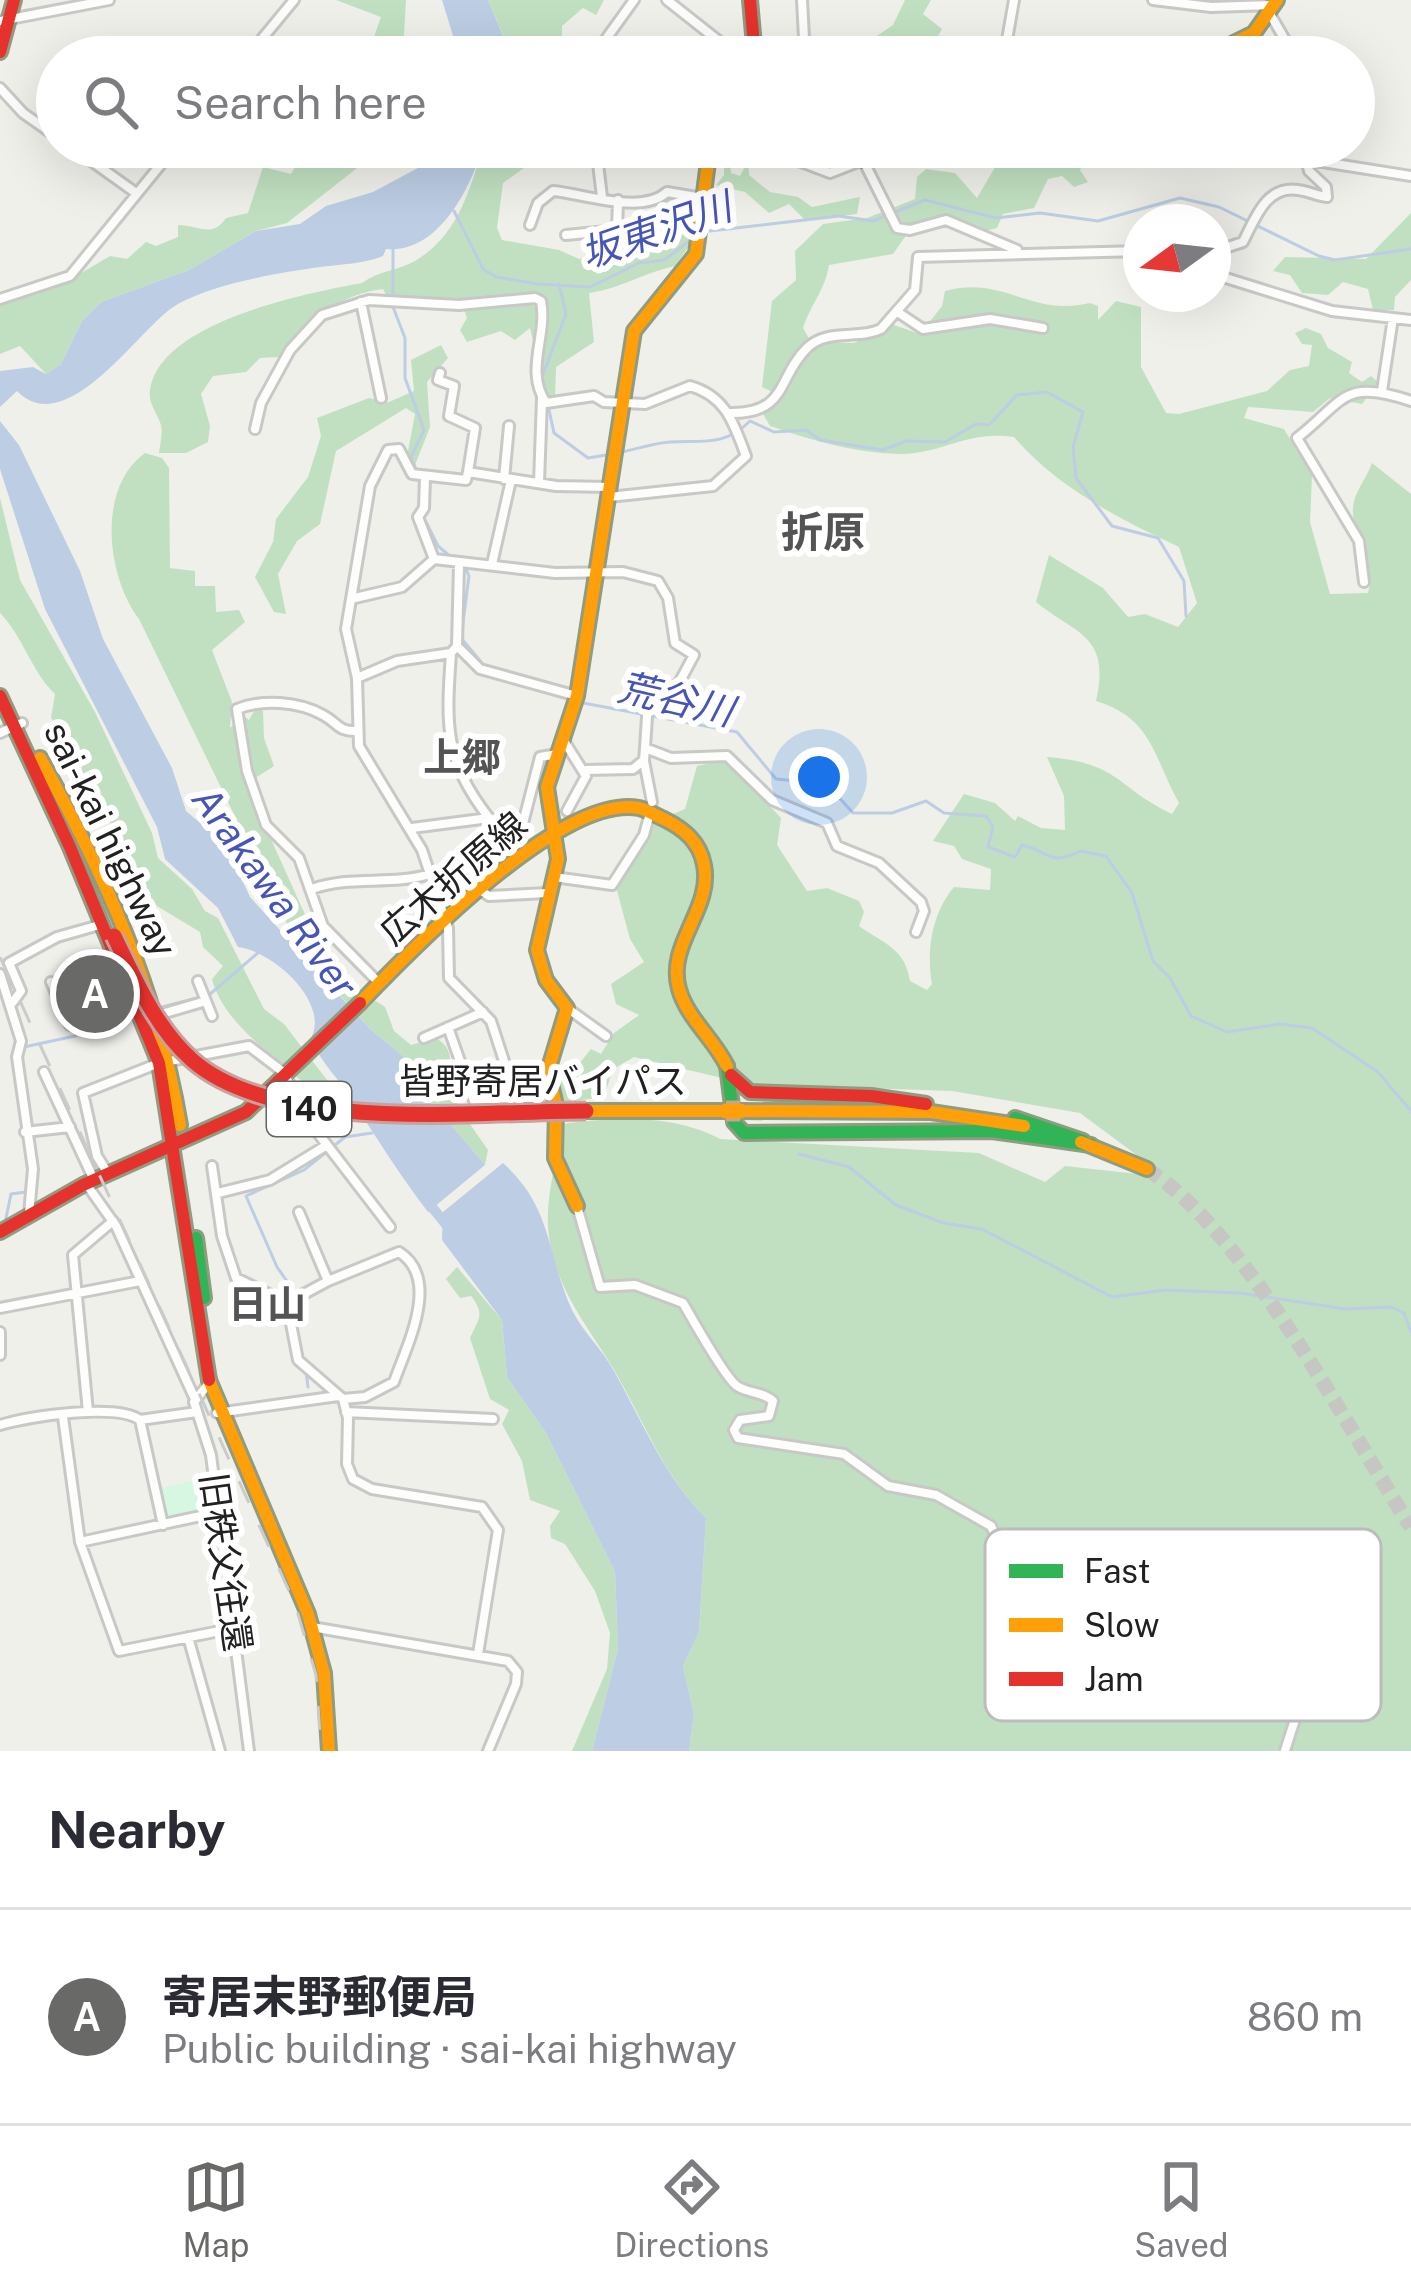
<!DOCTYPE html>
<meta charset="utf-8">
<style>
body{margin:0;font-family:"Public Sans","Noto Sans JP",sans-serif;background:#f7f7f7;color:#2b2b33}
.compass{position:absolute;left:1123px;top:204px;width:108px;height:108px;border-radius:50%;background:#fff;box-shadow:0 12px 48px #0002;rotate:255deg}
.you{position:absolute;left:819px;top:777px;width:42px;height:42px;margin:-30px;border:9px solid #fff;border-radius:50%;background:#1a73e8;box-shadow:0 0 0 18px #1a73e833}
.badge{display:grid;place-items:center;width:78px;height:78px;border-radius:50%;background:#696967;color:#fff;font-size:39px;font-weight:700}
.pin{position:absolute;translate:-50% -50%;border:6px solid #fff;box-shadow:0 3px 12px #0006}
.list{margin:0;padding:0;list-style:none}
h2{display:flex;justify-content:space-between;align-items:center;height:156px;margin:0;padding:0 48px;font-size:51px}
h2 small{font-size:39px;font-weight:400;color:#7c7c81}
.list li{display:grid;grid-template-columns:78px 1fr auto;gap:36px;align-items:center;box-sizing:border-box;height:216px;padding:0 48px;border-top:3px solid #e1e1e2}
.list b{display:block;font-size:45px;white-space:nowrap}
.list p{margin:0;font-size:39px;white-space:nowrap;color:#7c7c81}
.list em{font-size:39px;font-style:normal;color:#7c7c81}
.icon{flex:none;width:66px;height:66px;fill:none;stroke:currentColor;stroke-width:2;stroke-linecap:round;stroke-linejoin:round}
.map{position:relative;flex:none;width:1411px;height:1751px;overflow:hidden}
.search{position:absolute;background:#fff;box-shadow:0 12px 48px #0002;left:36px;right:36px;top:36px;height:132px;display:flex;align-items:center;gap:30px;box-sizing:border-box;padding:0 42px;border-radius:66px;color:#7c7c81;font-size:45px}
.sheet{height:372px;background:#fff}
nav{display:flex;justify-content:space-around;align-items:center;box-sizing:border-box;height:168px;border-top:3px solid #e1e1e2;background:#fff;font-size:33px;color:#7c7c81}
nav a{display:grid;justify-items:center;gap:6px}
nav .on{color:#696967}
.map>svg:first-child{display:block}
.forest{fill:#c1e0c1}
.park{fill:#d7f7e3}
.water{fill:#bccde4}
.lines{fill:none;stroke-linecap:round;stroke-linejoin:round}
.stream{stroke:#bccde4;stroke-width:3}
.river{stroke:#bccde4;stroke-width:10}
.highway-tunnel{stroke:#c6c7c2;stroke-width:15;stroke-dasharray:15 8;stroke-linecap:butt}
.street-casing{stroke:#c8c8c6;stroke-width:14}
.fast-casing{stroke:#8f9c80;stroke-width:18}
.slow-casing{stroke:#8f9c80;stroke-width:18}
.jam-casing{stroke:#8f9c80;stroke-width:18}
.street{stroke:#fdfdfc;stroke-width:8}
.fast{stroke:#30b455;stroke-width:12}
.slow{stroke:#ff9f0a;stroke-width:12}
.jam{stroke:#e5322d;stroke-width:12}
.rail{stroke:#cbcbcb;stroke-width:3;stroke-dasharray:24 24;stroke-linecap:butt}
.slow-bridge-casing{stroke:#c6a29e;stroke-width:21;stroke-linecap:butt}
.jam-bridge-casing{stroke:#c6a29e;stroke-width:21;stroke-linecap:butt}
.slow-bridge{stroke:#ff9f0a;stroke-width:15}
.jam-bridge{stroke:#e5322d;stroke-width:15}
.labels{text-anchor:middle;stroke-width:12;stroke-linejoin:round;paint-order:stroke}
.shield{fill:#fff;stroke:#646464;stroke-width:3}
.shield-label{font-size:33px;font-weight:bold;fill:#212121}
.street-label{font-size:36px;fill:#212121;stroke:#fff}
.water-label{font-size:39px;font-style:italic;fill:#4755b7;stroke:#fff}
.neighbourhood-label{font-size:39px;font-weight:bold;fill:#545454;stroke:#fff}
.quarter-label{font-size:42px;font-weight:bold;fill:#545454;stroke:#fff}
.key{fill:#fff;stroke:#bcbcbc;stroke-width:3}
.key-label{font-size:33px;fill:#212121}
</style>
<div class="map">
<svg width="1411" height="1751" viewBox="0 0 1411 1751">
<rect width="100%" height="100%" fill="#eff0ea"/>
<path class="forest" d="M 336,0 L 406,0 L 404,35 L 390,57 L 367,57 L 381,17 Z
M 488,0 L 604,0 L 596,15 L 583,8 L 562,26 L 562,57 L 499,57 L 504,37 Z
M 905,0 L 931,0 L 923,14 L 942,29 C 925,63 900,57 865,57 L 868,42 L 893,25 Z
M 323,147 L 364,147 L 361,165 L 287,223 L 256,231 L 189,270 L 101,302 L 82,321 L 61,364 L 46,374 L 20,346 L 0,354 L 0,306 L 66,282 L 110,256 L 127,259 L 146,242 L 156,246 L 178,237 L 178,225 C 198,225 212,239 226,218 L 248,213 L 263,167 L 291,174 L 297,163 L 313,164 Z
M 483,147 L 569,147 L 529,155 L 524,168 L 503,183 L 497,228 L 502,240 L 559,250 L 579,259 L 666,240 L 666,211 L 659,206 L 670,195 L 701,204 L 694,239 L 675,266 C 643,273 622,288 589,293 L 594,342 L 556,367 L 555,398 L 546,397 L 530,328 L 515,340 L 501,331 L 467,342 L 460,330 L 467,318 L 462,304 L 388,299 L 383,289 C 339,294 304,323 279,357 L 260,358 L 246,372 L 213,376 L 201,394 L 210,426 L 208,442 L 186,453 L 159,453 C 160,444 163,433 161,425 C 157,412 148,404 150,390 C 159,322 307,293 362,283 C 380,270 397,271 415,261 C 458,235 469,192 483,147 Z
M 1027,147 L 1051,155 L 1057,147 L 1094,147 L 1080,170 L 1088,182 L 1074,187 L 1062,176 L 1048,179 L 1034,208 L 1003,214 L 997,228 L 981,232 L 946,216 L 912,227 L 893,254 L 829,265 C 825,290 811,304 803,328 L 811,342 L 854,343 L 891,324 L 920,334 L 942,306 L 945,291 C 1005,275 1029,317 1090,303 L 1098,306 L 1098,320 L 1116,301 L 1141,307 L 1141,367 L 1166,413 L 1179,414 L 1267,391 L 1290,370 L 1309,366 L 1312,345 L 1302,344 L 1295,333 L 1306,328 L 1321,334 L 1328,348 L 1352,362 L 1349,373 L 1362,382 L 1371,376 L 1378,382 L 1362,404 L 1330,398 L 1313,412 L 1248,407 L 1244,418 L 1284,429 L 1312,475 L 1310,522 L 1330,594 L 1368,593 C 1376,562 1351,538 1353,507 C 1354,492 1367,478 1372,463 L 1411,494 L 1411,1751 L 689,1751 L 694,1715 L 683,1666 L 699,1632 L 706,1518 C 664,1477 643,1419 613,1368 C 584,1321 552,1284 548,1226 C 546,1194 558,1156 562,1124 C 613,1117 674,1114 720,1139 L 979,1153 L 1045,1182 L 1065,1166 L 1138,1174 L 1146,1162 L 1080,1113 L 952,1091 L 747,1084 L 634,1057 L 613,1069 L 604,1097 L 559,1103 L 553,1086 L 559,1067 L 578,1065 L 591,1049 L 601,1054 L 614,1033 L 639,1015 L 616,1004 L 611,984 L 644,962 L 630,939 L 615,883 L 653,822 L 685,809 L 697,766 L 727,759 L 781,818 L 777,845 L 807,891 L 827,888 L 859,901 L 864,912 L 859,926 C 884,944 905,948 910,981 L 927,990 L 932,984 C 926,951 932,913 954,887 L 990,890 L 991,869 L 962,859 L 954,846 L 933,841 L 964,794 L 995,803 L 1015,821 L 1018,816 L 1041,828 L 1065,830 L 1064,796 L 1047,757 C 1121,763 1115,787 1172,814 L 1179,803 C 1154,759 1153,718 1096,701 C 1111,634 1076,635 1036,602 L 1049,555 L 1103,588 L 1128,617 L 1145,614 L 1178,627 L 1197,603 L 1179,547 C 1120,519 1057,488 1014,437 C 969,430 943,453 902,454 C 859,454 810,440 770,426 L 763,414 L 773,392 L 762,387 L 772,301 L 796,280 L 795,251 L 823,224 L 867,218 L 915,199 L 917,177 L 926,169 L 955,173 L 977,198 L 1001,157 Z
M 748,161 L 749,175 L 770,192 L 798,197 L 812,207 L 860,197 L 857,214 L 805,220 L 789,204 L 769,213 L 745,192 L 716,185 L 724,175 L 724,164 L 730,163 L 731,173 L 740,176 Z
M 1411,213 L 1411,280 L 1395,297 L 1394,310 L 1373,310 L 1368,289 L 1343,282 L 1328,295 L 1302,293 L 1290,275 L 1273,271 L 1285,257 L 1366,259 Z
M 441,345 L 448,358 L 427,382 L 430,427 L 415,465 L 407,456 L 415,414 L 406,408 L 336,451 L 320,524 L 297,541 L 278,574 L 286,614 L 274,612 L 255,577 L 273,542 L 276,519 L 308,477 L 321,436 L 317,418 L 369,398 L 389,402 L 414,391 L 411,360 Z
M 145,453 L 162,458 L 169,468 L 170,568 L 195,571 L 195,586 L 215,586 L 216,612 L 239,610 L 245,622 L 212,650 L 232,702 L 230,728 L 243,715 L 249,720 L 257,706 L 263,711 L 264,738 L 274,766 L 246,784 L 308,921 L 312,950 L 329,953 L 357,989 L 385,1007 L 394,1031 L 411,1045 L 436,1038 C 459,1052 446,1069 452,1090 C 459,1111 476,1132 488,1150 L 485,1165 L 431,1101 L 426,1075 L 370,1029 L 300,950 L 139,619 C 107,577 96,488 145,453 Z
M 0,498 L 20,580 L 95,712 L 152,833 L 158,858 L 192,889 L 205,911 L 218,918 L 264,1009 L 284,1024 L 337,1093 L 323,1100 C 286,1064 224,1027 212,979 L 223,966 L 203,947 L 200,932 L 137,894 L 128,865 L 113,856 L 119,837 L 83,777 L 80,752 L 51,718 L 55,694 C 31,671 24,638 0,613 Z
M 457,1267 L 502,1320 L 507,1377 L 546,1433 L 615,1572 L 618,1649 L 592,1751 L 572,1751 L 607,1669 L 610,1633 L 595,1591 L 565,1544 L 551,1538 L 550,1526 L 560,1511 L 530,1500 L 522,1461 L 502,1424 L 509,1410 L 490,1399 L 470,1338 C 478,1319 486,1315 471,1296 L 460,1298 L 446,1279 Z"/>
<path class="park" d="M 212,1476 L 216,1511 L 164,1522 L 157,1489 Z"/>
<path class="water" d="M 442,0 L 488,0 L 504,38 L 499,57 L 447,57 L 454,39 Z
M 438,147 L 483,147 C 470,189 438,254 386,249 L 383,256 C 362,264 343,264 320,267 C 278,273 216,283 178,304 C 142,323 68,443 17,391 L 0,407 L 0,371 L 33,367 L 46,374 L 61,364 L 82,321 L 101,302 L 189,270 L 256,231 L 300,224 L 326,206 L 373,192 L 431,161 Z
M 0,421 L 19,445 L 80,571 L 103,639 L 172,768 L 186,811 L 225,844 L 250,897 L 370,1029 L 426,1075 L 431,1101 L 485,1165 L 428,1212 C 400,1175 377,1139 353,1101 C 339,1078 321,1064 311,1038 C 330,1002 273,951 238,947 L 218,908 L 165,859 L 157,827 L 45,609 L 0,469 Z
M 503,1163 C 553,1208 546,1253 572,1310 C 583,1332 602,1349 614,1371 C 642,1421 665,1478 706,1518 L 699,1632 L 683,1666 L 694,1715 L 689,1751 L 592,1751 L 618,1649 L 615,1572 L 546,1433 L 507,1377 L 502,1320 L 442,1240 L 443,1212 Z"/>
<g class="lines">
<path class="stream" d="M 454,211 L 483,269 L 496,277 L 538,284 L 590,287 L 639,263 L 664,260 L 700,233
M 710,231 L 839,216 L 873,221 L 925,200 L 996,218 L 1040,213 L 1098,221 L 1180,198 L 1219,207 L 1319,256 L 1335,260 L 1411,249
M 393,249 L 393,307 L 405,338 L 405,378 L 424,430 L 411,457 L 420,479 L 420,507
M 559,284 L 566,314 L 542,377 L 554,433 L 588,458 L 612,454
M 622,452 C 637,449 654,443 670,442 C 703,440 724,447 750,421 L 774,432 L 806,430 L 820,440 L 883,450 L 906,441 L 945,442 L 976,424 L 989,425 L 1017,395 L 1047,392 L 1083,412 L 1073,447 L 1076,478 L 1112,526 L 1158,538 L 1184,581 L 1186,616
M 423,516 L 438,546 L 451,557
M 464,564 L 469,576 L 461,638 L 487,669
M 578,702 L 737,732 L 776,779 L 827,784 L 853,813 L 892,813 L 926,801 L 944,813 L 986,816 L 993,826 L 988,847 L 1015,857 L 1022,845 C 1052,853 1049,866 1081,851 L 1106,856 L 1132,893 L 1153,961 L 1170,978 L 1191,1016 L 1227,1032 L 1280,1024 L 1312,1028 L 1378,1072 L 1411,1111
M 162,1007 L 209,995 L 259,952
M 24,1047 L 75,1036 L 135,1014
M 799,1154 L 849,1167 L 896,1205 L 943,1223 L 982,1229 L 1112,1297 L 1166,1290 L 1240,1293 L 1345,1309 L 1391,1307 L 1404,1313 L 1411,1332
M 5,1223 L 11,1194 L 26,1192 L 30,1164
M 296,1294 L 277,1267 L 246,1196 L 304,1170 L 345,1137 L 372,1133
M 306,1371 L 308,1387"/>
<path class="river" d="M 427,1201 L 453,1233"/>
<path class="highway-tunnel" d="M 1147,1169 C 1247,1233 1345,1424 1411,1527"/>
<g class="street-casing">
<path id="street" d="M 667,0 L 739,57
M 802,0 L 805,57
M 1153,0 L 1211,7 L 1273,5
M 1270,14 L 1295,57
M 0,21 L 109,0
M 247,57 L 294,0
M 593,57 L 634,0
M 1004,57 L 1014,0
M 0,88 L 23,113 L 57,137
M 72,147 L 136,193
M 596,147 L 602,197
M 711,147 L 780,154 L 830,173 L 863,160 L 897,228 L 910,230 L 946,220 L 1017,250
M 1304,159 L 1411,176
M 799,161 L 801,147
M 530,225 L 538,203 L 553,191 C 585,194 642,215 667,192 L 708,199
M 566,235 L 617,230 L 618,200
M 1213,252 L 1243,242 C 1255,219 1266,185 1298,190 C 1308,191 1317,196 1327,197 L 1326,187 L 1309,171 L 1303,147
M 1213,274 L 1332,311 L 1411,320
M 0,299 L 70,276 L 175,147
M 361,302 L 381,398
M 899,313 L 923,329 L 990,319 L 1043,328
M 440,373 L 438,380 L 454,386 L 449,416 L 475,428 L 468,472
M 1382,391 L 1393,318
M 730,413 C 788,414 777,377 807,348 C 827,328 859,340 881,329 L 915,290 L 918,257 L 1141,251
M 255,429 L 261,403 L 290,350 L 322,315 L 369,300 L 459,305 L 535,298 L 541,301 C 548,336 524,370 546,403 L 594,396 L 604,402 L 645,404 L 690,386 C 726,396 734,424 746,456 L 713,486 L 609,497
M 425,477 L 424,508 L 418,517 L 434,559
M 504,479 L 509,426
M 539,483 L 542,398
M 434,559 L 555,573 L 623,572 L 658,581 L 668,598 L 675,643 L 694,655 L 679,683 L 648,701 L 645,748
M 459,564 L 457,646 L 451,653 C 446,725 444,760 489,818
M 492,564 L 511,480
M 1364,582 L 1359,541 L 1297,438 C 1345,400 1343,378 1411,401
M 355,598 L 402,587 L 434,559
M 457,646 L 480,669 L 577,696
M 357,678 L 397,661 L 451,653
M 357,731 C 338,732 338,723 323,715 C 298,701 262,699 237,709 L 247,771 L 266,825 L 299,858 L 323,926 L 379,983
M 0,733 L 22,723
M 564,741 L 586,776 L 567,811
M 644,761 L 652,802
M 586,770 L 633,769 L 644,760 L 645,748 L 671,758 L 727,756 L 772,800 L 827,823 L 837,846 L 879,863 L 921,902 L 924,911 L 916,932
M 412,828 L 489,818 L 522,827 L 540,757 L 558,754
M 554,877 L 612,885 L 644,835 L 650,813
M 312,889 C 351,875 391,886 430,874
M 480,890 L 489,896 L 547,893
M 0,974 L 21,1041 L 17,1057 L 33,1169 L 29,1214
M 198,981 L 212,1016
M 51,982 L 70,1025
M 13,1002 L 21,991 L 9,963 L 57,937 L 103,924
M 62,1005 L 123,973
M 567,1008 L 606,1036
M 158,1015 L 206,1001
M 448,1027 L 474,1101 L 531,1104 L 551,1086
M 424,1038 L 483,1012
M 44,1072 L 94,1180
M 518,1104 L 491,1021 L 449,978 L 448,928 L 422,850 L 359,746 L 357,678 L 346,629 L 370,486 L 388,450 L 399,449 L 412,474 L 466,480 L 468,472 L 556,486 L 610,487
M 25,1132 L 70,1127
M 212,1166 L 222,1236 L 236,1278 L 287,1303 L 298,1360 L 343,1399 L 348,1418 L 347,1464 L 353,1479 L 372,1489 L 482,1507 L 498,1530 L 478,1654
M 109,1175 L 97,1156 L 83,1093 L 159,1063 L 249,1046 L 283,1072 L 314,1128 L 390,1227
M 87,1185 L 116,1226 L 194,1397
M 218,1193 L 270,1180 L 327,1145
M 577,1206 L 600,1287 L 635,1285 L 683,1303 C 691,1317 726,1379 737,1386 C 749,1394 762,1391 773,1401 L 769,1416 L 740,1420 L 734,1430 L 738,1438 L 844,1454 L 888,1486 L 936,1495 L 991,1526 L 1026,1603 L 1053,1631 L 1064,1666 C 1110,1680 1203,1627 1252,1616 L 1268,1619 L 1273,1634 L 1242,1669 L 1238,1685 L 1244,1690 L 1283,1667 L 1357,1651 L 1367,1654 L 1370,1663 L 1365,1669 C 1306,1678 1302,1696 1285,1751
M 328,1281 L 399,1252 C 442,1279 406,1347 394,1382 L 365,1397 L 343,1399
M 287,1303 L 328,1281 L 299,1212
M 0,1308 L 140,1281
M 0,1332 L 0,1355
M 209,1383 L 194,1402 L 211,1455 L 249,1751
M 88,1412 L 73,1255 L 113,1221
M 346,1412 L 493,1419
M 217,1413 L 338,1396
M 63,1417 L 80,1542 L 119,1651 L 235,1628
M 140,1420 L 163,1525
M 0,1425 C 30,1416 118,1403 140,1420 L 197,1412
M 80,1542 L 219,1512
M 312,1627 L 508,1661 L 517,1672 L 516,1684 L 488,1751
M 188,1637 L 220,1751"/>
</g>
<g class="fast-casing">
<path id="fast" d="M 863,160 L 886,147
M 727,1066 L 734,1122 L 744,1133 L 992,1131 L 1091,1145
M 1015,1118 L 1083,1141
M 196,1238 L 204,1298"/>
</g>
<g class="slow-casing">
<path id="slow" d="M 1205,57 L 1254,33 L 1277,0
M 40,758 C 105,874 158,993 180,1125
M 360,1003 C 411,950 562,793 639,808 C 647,810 657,816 664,819 C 684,829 700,842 704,865 C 713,909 666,944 679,989 C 687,1018 714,1039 727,1066
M 586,1111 L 726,1111
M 740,1111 L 931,1112 L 1024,1126
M 1081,1142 L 1147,1169
M 577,1206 L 555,1158 L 556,1105 L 548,1071 L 567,1008 L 546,980 L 537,950 L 558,859 L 547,787 L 577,696 L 634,331 L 696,254 L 710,147
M 209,1380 L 308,1614 L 324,1673 L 329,1751"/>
</g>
<g class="jam-casing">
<path id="jam" d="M 750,0 L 755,57
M 0,52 L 14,0
M 0,696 L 70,847 L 159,1063 L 209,1380
M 731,1075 L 750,1092 L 871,1096 L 926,1104
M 0,1232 L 83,1185 L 246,1112 L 360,1003"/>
</g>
<use href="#street" class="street"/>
<use href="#fast" class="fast"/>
<use href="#slow" class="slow"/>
<use href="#jam" class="jam"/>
<path class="rail" d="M 0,957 L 295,1604 L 316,1675 L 321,1751"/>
<g class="slow-bridge-casing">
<path id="slow-bridge" d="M 726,1111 L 740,1111"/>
</g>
<g class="jam-bridge-casing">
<path id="jam-bridge" d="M 114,936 C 135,979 155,1027 192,1060 C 276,1134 478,1111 586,1111"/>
</g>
<use href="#slow-bridge" class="slow-bridge"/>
<use href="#jam-bridge" class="jam-bridge"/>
</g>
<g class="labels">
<rect class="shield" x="267" y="1082" width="84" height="54" rx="9"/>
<g class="shield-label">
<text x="309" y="1121">140</text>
</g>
<g class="street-label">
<text transform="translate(111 839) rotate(64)" y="13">sai-kai highway</text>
<text transform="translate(453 878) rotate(-41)" y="13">広木折原線</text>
<text x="543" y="1094">皆野寄居バイパス</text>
<text transform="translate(226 1562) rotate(82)" y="13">旧秩父往還</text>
</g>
<g class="water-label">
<text transform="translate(656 230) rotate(-19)" y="14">坂東沢川</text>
<text transform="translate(676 699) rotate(13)" y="14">荒谷川</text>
<text transform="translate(275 892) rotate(54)" y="14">Arakawa River</text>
</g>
<g class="neighbourhood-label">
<text x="462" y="771">上郷</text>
<text x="267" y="1318">日山</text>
</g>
<g class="quarter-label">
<text x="823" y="547">折原</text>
</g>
</g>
<rect x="985" y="1529" width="396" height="192" rx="18" class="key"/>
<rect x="1009" y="1564" width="54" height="14" fill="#30b455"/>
<rect x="1009" y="1618" width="54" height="14" fill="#ff9f0a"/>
<rect x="1009" y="1672" width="54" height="14" fill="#e5322d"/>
<g class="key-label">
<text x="1084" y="1583">Fast</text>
<text x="1084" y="1637">Slow</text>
<text x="1084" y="1691">Jam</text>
</g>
</svg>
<svg class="compass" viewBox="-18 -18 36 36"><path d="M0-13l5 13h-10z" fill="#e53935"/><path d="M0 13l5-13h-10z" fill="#7c7c81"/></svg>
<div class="you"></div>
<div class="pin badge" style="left:95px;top:994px">A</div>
<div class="search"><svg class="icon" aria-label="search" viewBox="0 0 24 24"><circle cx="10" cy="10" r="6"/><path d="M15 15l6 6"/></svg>Search here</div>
</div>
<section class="sheet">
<h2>Nearby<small></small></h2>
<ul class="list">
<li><span class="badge">A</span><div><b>寄居末野郵便局</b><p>Public building · sai-kai highway</p></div><em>860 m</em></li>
</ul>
</section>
<nav>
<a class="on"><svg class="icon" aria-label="map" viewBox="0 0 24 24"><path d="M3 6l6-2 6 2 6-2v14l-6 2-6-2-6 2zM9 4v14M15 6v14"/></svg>Map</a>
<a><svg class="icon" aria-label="directions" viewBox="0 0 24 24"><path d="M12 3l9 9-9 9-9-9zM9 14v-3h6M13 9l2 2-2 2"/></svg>Directions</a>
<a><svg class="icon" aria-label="saved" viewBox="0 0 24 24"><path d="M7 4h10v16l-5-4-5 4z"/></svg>Saved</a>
</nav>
